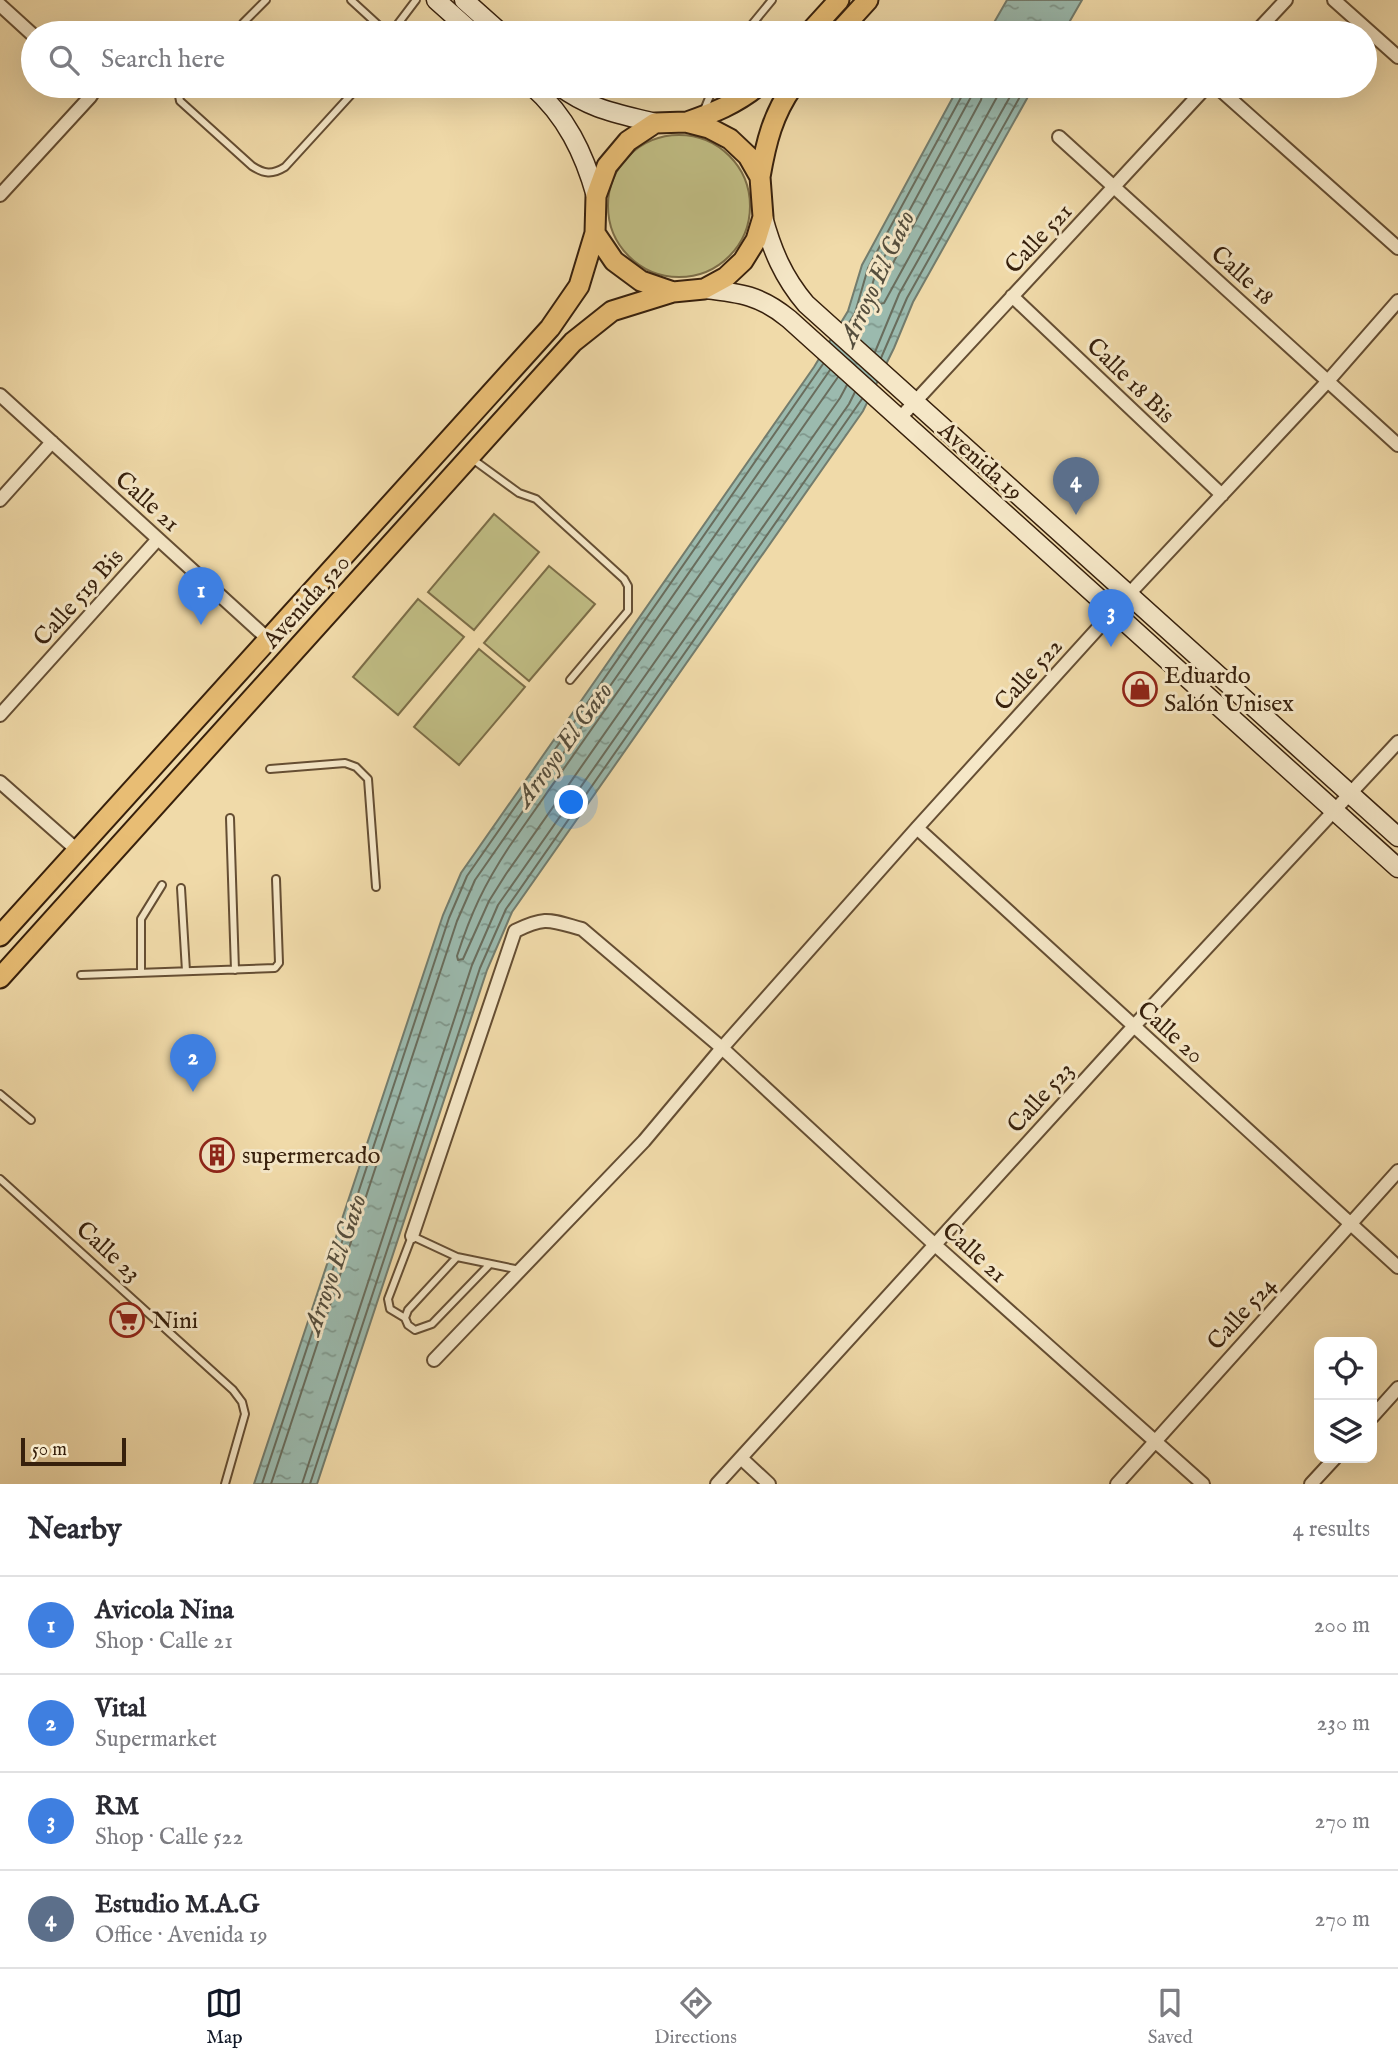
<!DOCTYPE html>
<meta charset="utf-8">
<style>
body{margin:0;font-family:"IM FELL English",serif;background:#f7f7f7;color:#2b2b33}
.controls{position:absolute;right:21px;bottom:21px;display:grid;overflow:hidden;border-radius:14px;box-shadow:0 7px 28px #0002}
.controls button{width:63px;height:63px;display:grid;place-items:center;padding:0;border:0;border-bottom:2px solid #e1e1e2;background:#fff;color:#2b2b33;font:35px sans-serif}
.scale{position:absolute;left:21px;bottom:18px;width:105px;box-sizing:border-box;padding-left:7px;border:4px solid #37200c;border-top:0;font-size:19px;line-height:24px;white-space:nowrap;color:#37200c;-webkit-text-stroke:5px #f5e7c7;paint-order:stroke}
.you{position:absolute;left:572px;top:803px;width:24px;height:24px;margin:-18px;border:5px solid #fff;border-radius:50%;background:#1a73e8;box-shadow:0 0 0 10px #1a73e833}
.badge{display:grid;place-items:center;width:46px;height:46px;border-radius:50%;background:#111827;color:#fff;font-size:23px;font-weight:700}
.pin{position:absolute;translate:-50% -58px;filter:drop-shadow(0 2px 4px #0008)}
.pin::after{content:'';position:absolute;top:37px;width:24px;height:21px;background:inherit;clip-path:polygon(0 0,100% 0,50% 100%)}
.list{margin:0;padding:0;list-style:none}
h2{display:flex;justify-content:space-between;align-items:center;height:91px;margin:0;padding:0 28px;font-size:30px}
h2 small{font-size:23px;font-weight:400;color:#7c7c81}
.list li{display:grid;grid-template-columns:46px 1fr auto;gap:21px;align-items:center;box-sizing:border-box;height:98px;padding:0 28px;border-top:2px solid #e1e1e2}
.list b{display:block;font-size:26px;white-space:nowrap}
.list p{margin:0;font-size:23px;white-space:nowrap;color:#7c7c81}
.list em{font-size:23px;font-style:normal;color:#7c7c81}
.icon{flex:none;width:38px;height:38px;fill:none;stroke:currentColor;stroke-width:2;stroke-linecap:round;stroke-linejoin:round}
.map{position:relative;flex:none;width:1398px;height:1484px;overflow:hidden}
.search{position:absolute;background:#fff;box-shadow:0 7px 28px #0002;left:21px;right:21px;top:21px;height:77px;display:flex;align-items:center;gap:18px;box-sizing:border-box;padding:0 24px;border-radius:38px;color:#7c7c81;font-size:26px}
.sheet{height:483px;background:#fff}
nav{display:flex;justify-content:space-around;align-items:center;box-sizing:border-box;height:98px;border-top:2px solid #e1e1e2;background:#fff;font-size:19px;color:#7c7c81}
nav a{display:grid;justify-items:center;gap:4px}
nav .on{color:#111827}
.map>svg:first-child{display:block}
.grass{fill:#c0bd84;stroke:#7c6e48;stroke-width:2}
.water{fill:url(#water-ripples);stroke:#737c6d;stroke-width:2}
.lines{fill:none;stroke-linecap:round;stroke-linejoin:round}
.shore{stroke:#696d5d;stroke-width:2}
.lane-casing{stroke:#654e33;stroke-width:10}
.street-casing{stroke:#654e33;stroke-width:16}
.secondary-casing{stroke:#37200c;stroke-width:21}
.primary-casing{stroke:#37200c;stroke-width:23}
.lane{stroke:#f5e7c7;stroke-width:6}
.street{stroke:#f5e7c7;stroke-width:12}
.secondary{stroke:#f5e7c7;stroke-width:18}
.primary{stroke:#e8bd74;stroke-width:19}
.labels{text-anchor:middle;stroke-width:6;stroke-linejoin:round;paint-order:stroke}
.street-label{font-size:24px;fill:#37200c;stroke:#f5e7c7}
.poi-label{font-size:24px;fill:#37200c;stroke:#f5e7c7;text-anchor:start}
.water-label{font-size:26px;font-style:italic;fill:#554e3d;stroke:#f5e7c7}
</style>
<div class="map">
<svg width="1398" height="1484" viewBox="0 0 1398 1484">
<defs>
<pattern id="water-ripples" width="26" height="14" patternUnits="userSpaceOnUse" patternTransform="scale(1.75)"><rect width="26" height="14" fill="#9bbaae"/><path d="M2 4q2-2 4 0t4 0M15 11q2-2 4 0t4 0" fill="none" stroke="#7f978c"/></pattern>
</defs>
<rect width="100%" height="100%" fill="#f0daa9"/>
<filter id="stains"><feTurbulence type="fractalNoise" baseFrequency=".00286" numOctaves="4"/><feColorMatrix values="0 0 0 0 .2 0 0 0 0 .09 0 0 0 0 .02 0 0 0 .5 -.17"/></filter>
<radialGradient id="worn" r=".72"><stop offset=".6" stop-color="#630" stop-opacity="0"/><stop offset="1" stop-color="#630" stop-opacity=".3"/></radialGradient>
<path class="grass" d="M608 206a71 71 0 1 1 142 0a71 71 0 1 1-142 0Z
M 494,514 L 539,552 L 474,630 L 428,592 Z
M 549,566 L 595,604 L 529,681 L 484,643 Z
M 418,599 L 464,637 L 398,715 L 353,677 Z
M 479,649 L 525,687 L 459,765 L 414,727 Z"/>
<path class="water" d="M 1007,0 L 1082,0 L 1063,33 L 988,33 Z
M 959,86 L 1034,86 L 913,302 L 894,348 L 863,411 L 512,912 L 487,970 L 317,1484 L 254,1484 L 443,915 L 461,873 L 814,367 L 848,311 L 862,265 Z"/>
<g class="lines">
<path class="shore" d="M 984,86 L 981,100 L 886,276 L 878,299 L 879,304 L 884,303 L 1003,86
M 847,326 L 855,313 L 868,268 L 964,92 L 964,86
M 853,332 L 863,316 L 876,272 L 972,95 L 973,86
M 875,352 L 899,294 L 1016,86
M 881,358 L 907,298 L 1026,86
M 838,377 L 509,847 C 484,885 471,913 457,956 L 458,960 L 463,959 L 489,901 L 506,874 L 840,398 L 847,385
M 262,1484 L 449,918 L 467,876 L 823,364
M 271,1484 L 457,921 L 475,880 L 830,370
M 302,1484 L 472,965 L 498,905 L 849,404 L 855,392
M 310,1484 L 480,968 L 506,909 L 862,399"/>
<g class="lane-casing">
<path id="lane" d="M 351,0 L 387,33
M 243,23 L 266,0
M 233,33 L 236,30
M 391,33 L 416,0
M 745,33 L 772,0
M 183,86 L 179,96 L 180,101 L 252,166 C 264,174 272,175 285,167 L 359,86
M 704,110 L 714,86
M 471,458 L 519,493 L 536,499 L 624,579 L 628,586 L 628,611 L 570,680
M 270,769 L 345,763 L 356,767 L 368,779 L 376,887
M 230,818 L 235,970
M 181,888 L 186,971
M 141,973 L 141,919 L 162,885
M 81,975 L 275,968 L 279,963 L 276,879
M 0,1094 L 31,1120
M 0,1179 L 233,1390 L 242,1402 L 245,1414 L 225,1484
M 490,1264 L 432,1324 L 415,1330 L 408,1325 L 405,1318 L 408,1310 L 457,1257 L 520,1270
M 405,1318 L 390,1309 L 388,1299 L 412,1236 L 457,1257"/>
</g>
<g class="street-casing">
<path id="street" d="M 1334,0 L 1398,57
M 0,5 L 33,35
M 1255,33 L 1286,0
M 1216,86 L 1398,248
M 1059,137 L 1398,445
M 0,195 L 90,97 L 92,94 L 87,86
M 1012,296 L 1222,495
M 0,395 L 268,639
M 899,419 L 1207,86
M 0,500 L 52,442
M 0,715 L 158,539
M 0,782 L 77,850
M 917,828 L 1398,1267
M 412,1236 L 515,931 C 546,916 549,920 582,929 L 722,1048 L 934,1244 L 1203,1484
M 434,1360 L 644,1141 L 722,1048 L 917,828 L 1129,594 L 1328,381 L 1398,301
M 1372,1417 L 1398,1388
M 741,1458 L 769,1484
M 717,1484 L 1134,1026 L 1398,742
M 1117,1484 L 1398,1171
M 1311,1484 L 1335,1458"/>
</g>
<g class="secondary-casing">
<path id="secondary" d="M 436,0 L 473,33
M 464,0 L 501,33
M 532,86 C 566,116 584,153 596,196
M 559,86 C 592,110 616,113 655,123
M 763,217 C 772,250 783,277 806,304 L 1398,837
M 704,289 C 740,293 760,295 789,319 L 1398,868"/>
</g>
<g class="primary-casing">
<path id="primary" d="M 809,33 L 839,0
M 838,33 L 868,0
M 687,122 C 713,113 736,104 758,86
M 760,177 C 766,142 773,114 793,86
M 0,936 L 550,328 L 579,286 L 595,233 L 596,196 L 607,166 L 628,141 L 655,123 L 686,122 L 709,128 L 730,139 L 748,156 L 760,177 L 763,217 L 756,240 L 743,261 L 726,277 L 704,289 L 673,292 L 641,281 L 614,261 L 595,233
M 0,978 L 573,342 L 612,311 L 673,292"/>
</g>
<use href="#lane" class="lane"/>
<use href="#street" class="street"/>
<use href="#secondary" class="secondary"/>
<use href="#primary" class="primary"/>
</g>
<defs>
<g id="shop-ring" transform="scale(1.75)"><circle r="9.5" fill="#f5e7c7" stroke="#8f2418" stroke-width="1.5"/><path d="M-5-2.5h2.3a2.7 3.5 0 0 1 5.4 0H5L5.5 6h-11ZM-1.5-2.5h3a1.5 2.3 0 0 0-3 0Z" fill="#8f2418"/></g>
<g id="building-ring" transform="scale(1.75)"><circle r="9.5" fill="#f5e7c7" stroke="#8f2418" stroke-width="1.5"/><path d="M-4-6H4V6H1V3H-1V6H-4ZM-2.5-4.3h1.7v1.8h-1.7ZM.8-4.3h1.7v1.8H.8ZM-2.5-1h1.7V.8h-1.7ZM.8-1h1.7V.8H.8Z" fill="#8f2418"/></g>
<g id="supermarket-ring" transform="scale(1.75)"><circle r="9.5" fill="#f5e7c7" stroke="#8f2418" stroke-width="1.5"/><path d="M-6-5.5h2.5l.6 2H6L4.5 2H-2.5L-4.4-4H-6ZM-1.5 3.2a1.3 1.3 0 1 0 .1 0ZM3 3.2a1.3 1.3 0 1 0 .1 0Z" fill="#8f2418"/></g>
</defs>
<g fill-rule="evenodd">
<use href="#shop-ring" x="1140" y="689"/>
<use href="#building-ring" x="217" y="1155"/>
<use href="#supermarket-ring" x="127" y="1320"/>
</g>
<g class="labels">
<g class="street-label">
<text transform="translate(1038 238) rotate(-47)" y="8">Calle 521</text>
<text transform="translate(1243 275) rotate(42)" y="8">Calle 18</text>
<text transform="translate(1131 380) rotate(44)" y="8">Calle 18 Bis</text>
<text transform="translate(981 461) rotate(42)" y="8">Avenida 19</text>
<text transform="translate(148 501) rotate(42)" y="8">Calle 21</text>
<text transform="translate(78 597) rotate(-48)" y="8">Calle 519 Bis</text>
<text transform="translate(306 601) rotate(-48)" y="8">Avenida 520</text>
<text transform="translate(1028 674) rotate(-48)" y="8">Calle 522</text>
<text transform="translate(1171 1032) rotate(42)" y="8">Calle 20</text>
<text transform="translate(1040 1097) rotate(-48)" y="8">Calle 523</text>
<text transform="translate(109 1251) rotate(42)" y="8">Calle 23</text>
<text transform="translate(975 1252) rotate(42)" y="8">Calle 21</text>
<text transform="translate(1241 1313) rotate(-48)" y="8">Calle 524</text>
</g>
<g class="poi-label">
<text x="1164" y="683">Eduardo<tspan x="1164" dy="28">Salón Unisex</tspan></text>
<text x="242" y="1163">supermercado</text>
<text x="152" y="1328">Nini</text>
</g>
<g class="water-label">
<text transform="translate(876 278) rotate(-65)" y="9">Arroyo El Gato</text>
<text transform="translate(563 744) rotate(-54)" y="9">Arroyo El Gato</text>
<text transform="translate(334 1264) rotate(-71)" y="9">Arroyo El Gato</text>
</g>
</g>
<rect width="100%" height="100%" filter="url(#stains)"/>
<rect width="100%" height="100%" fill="url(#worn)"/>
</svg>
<div class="controls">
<button><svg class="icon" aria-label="locate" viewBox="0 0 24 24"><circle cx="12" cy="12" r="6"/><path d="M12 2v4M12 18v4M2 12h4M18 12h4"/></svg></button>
<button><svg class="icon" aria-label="layers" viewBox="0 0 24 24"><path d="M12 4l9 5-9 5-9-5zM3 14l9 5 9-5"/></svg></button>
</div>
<div class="scale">50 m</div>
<div class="you"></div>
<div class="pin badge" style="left:201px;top:625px;background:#3f7fe0">1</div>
<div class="pin badge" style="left:193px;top:1092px;background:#3f7fe0">2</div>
<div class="pin badge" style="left:1111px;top:647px;background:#3f7fe0">3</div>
<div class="pin badge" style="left:1076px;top:515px;background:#5c6f8a">4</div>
<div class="search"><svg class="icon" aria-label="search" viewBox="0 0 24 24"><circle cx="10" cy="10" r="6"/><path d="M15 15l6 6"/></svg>Search here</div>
</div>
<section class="sheet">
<h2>Nearby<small>4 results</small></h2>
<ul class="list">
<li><span class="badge" style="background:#3f7fe0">1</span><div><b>Avicola Nina</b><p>Shop · Calle 21</p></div><em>200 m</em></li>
<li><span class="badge" style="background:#3f7fe0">2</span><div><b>Vital</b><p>Supermarket</p></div><em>230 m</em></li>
<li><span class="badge" style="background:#3f7fe0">3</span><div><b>RM</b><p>Shop · Calle 522</p></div><em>270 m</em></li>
<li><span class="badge" style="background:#5c6f8a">4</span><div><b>Estudio M.A.G</b><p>Office · Avenida 19</p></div><em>270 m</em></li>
</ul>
</section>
<nav>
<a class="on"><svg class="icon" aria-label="map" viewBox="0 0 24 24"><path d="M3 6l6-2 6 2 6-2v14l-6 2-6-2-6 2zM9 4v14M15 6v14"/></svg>Map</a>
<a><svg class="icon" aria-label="directions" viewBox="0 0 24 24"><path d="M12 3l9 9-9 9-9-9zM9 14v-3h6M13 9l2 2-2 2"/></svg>Directions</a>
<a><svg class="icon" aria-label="saved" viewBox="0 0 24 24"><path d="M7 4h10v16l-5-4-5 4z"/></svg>Saved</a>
</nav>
